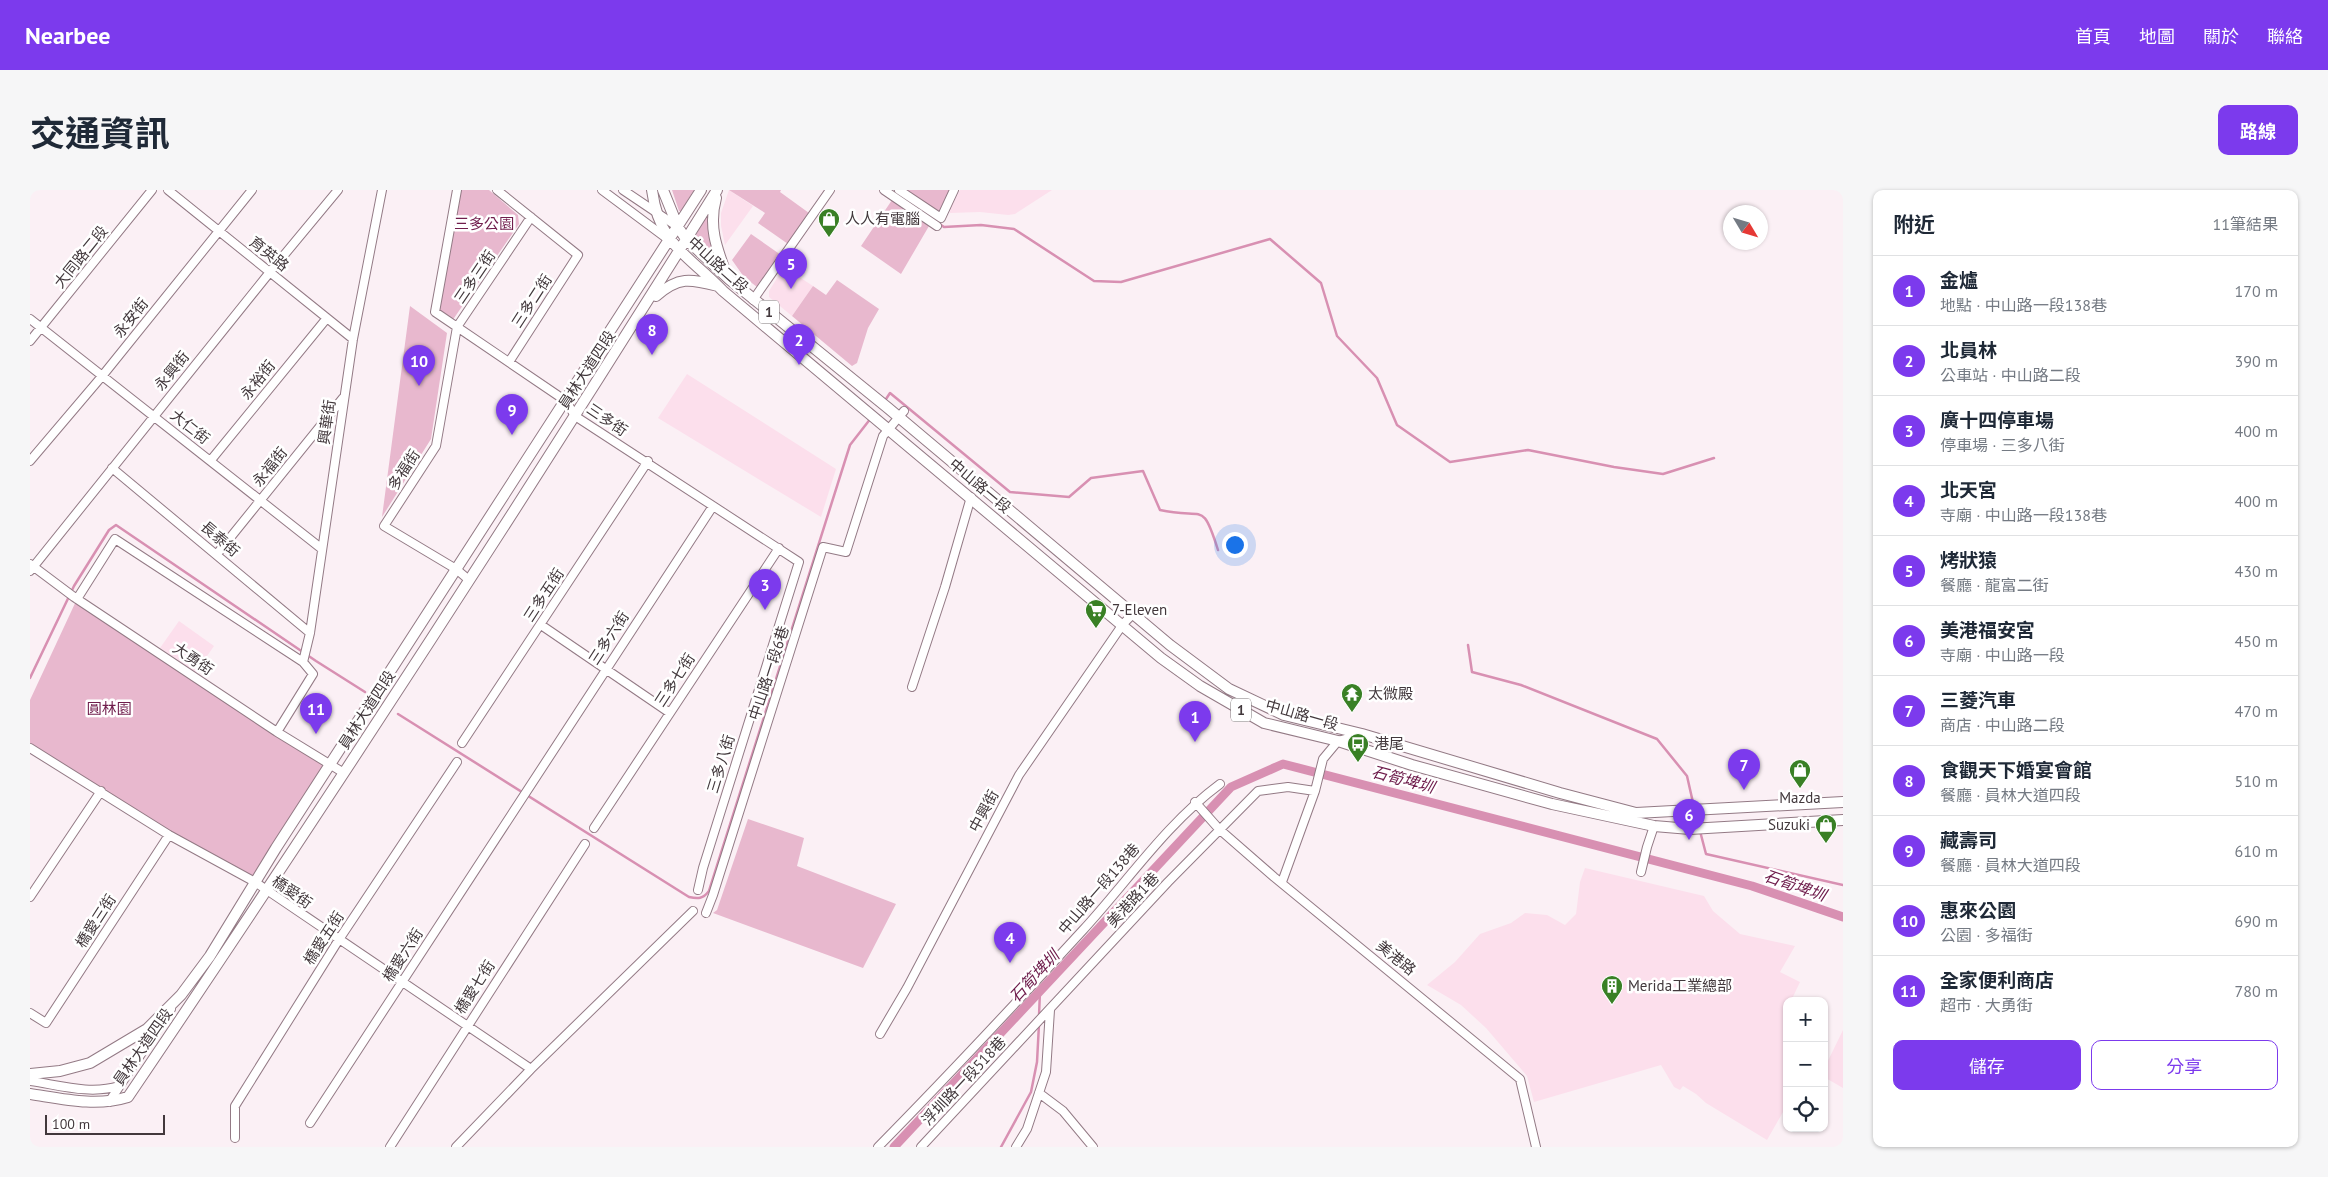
<!DOCTYPE html>
<html lang="zh-TW">
<meta charset="utf-8">
<style>
body{margin:0;font-family:"PT Sans","Noto Sans TC",sans-serif;background:#f6f6f7;color:#1f2937}
.controls{position:absolute;right:15px;bottom:15px;display:grid;overflow:hidden;border-radius:10px;box-shadow:0 1px 4px #0004}
.controls button{width:45px;height:45px;display:grid;place-items:center;padding:0;border:0;border-bottom:1px solid #e0e1e3;background:#fff;color:#1f2937;font:25px sans-serif}
.compass{position:absolute;left:1693px;top:15px;width:45px;height:45px;border-radius:50%;background:#fff;box-shadow:0 1px 4px #0004;rotate:128deg}
.scale{position:absolute;left:15px;bottom:12px;width:120px;box-sizing:border-box;padding-left:5px;border:2px solid #42383c;border-top:0;font-size:14px;line-height:18px;white-space:nowrap;color:#42383c;-webkit-text-stroke:4px #fff;paint-order:stroke}
.you{position:absolute;left:1204px;top:354px;width:18px;height:18px;margin:-12px;border:4px solid #fff;border-radius:50%;background:#1a73e8;box-shadow:0 0 0 8px #1a73e833}
.badge{display:grid;place-items:center;width:32px;height:32px;border-radius:50%;background:#7c3aed;color:#fff;font-size:16px;font-weight:700}
.pin{position:absolute;translate:-50% -41px;filter:drop-shadow(0 1px 2px #0008)}
.pin::after{content:'';position:absolute;top:26px;width:18px;height:15px;background:inherit;clip-path:polygon(0 0,100% 0,50% 100%)}
.list{margin:0;padding:0;list-style:none}
h2{display:flex;justify-content:space-between;align-items:center;height:65px;margin:0;padding:0 20px;font-size:21px}
h2 small{font-size:16px;font-weight:400;color:#747a83}
.list li{display:grid;grid-template-columns:32px 1fr auto;gap:15px;align-items:center;box-sizing:border-box;height:70px;padding:0 20px;border-top:1px solid #e0e1e3}
.list b{display:block;font-size:19px;white-space:nowrap}
.list p{margin:0;font-size:16px;white-space:nowrap;color:#747a83}
.list em{font-size:16px;font-style:normal;color:#747a83}
.actions{display:flex;gap:10px;padding:15px 20px}
.actions a{flex:1;padding:11px 0;border:1px solid #7c3aed;border-radius:10px;text-align:center;font-size:18px;color:#7c3aed}
.actions .main{background:#7c3aed;color:#fff}
.icon{flex:none;width:28px;height:28px;fill:none;stroke:currentColor;stroke-width:2;stroke-linecap:round;stroke-linejoin:round}
.map{position:relative;flex:none;width:1813px;height:957px;overflow:hidden;border-radius:10px}
header{display:flex;align-items:center;gap:30px;box-sizing:border-box;height:70px;padding:0 25px;background:#7c3aed;color:#fff}
header strong{font-size:24px}
nav{display:flex;gap:28px;margin-inline-start:auto;font-size:18px}
.intro{display:flex;align-items:center;justify-content:space-between;box-sizing:border-box;height:120px;padding:0 30px}
h1{margin:0;font-size:35px}
.button{padding:12px 22px;border-radius:10px;background:#7c3aed;color:#fff;font-size:18px;font-weight:700}
main{display:flex;gap:30px;padding:0 30px}
aside{flex:1;background:#fff;border-radius:10px;box-shadow:0 1px 4px #0004}
.map>svg:first-child{display:block}
.built{fill:#fcdfec}
.green{fill:#e8b8ce}
.lines{fill:none;stroke-linecap:round;stroke-linejoin:round}
.stream{stroke:#d890b2;stroke-width:2.5}
.canal{stroke:#d890b2;stroke-width:9}
.minor-casing{stroke:#937a85;stroke-width:10}
.major-casing{stroke:#937a85;stroke-width:12}
.minor{stroke:#fff;stroke-width:8}
.major{stroke:#fff;stroke-width:10}
.labels{text-anchor:middle;stroke-width:5;stroke-linejoin:round;paint-order:stroke}
.shield{fill:#fff;stroke:#7b7476;stroke-width:1}
.shield-label{font-size:14px;font-weight:bold;fill:#42383c}
.poi-label{font-size:15px;fill:#42383c;stroke:#fff;text-anchor:start}
.park-label{font-size:15px;fill:#701d4c;stroke:#fff}
.street-label{font-size:15px;fill:#42383c;stroke:#fff}
.water-label{font-size:16px;font-style:italic;fill:#6d1a4a;stroke:#fff}
</style>
<header>
<strong>Nearbee</strong>
<nav><a>首頁</a><a>地圖</a><a>關於</a><a>聯絡</a></nav>
</header>
<div class="intro"><h1>交通資訊</h1><a class="button">路線</a></div>
<main>
<div class="map">
<svg width="1813" height="957" viewBox="0 0 1813 957">
<rect width="100%" height="100%" fill="#fbf0f5"/>
<path class="built" d="M 699,0 L 723,16 L 695,55 L 691,36 L 691,23 Z
M 930,0 L 1022,0 L 985,24 L 978,25 L 950,22 L 920,23 L 919,20 Z
M 754,77 L 783,96 L 762,126 L 739,107 L 739,101 Z
M 657,184 L 806,279 L 791,327 L 628,228 Z
M 149,431 L 184,456 L 166,482 L 130,458 Z
M 1555,678 L 1674,706 L 1683,721 L 1710,744 L 1765,756 L 1750,782 L 1770,792 L 1761,811 L 1757,811 L 1757,820 L 1754,826 L 1757,829 L 1757,915 L 1737,950 L 1676,913 L 1666,904 L 1653,896 L 1650,900 L 1644,897 L 1631,875 L 1504,912 L 1497,886 L 1456,838 L 1431,815 L 1397,795 L 1425,772 L 1450,744 L 1481,733 L 1495,723 L 1517,725 L 1535,735 L 1546,724 L 1550,692 Z
M 1813,840 L 1813,898 L 1794,887 L 1794,879 Z"/>
<path class="green" d="M 430,0 L 459,0 L 488,25 L 489,34 L 422,131 L 409,122 Z
M 642,0 L 664,0 L 651,21 L 649,21 Z
M 699,0 L 751,0 L 750,2 L 779,23 L 758,54 L 728,33 L 735,23 Z
M 872,0 L 921,0 L 910,20 L 904,21 Z
M 862,10 L 899,36 L 871,84 L 831,56 Z
M 676,26 L 679,27 L 679,43 L 683,64 L 665,47 Z
M 721,44 L 751,65 L 730,95 L 727,97 L 714,87 L 702,70 Z
M 807,90 L 849,119 L 838,138 L 827,173 L 822,176 L 762,126 L 783,96 L 796,105 Z
M 380,116 L 417,143 L 401,249 L 352,327 Z
M 47,409 L 300,574 L 225,692 L 0,558 L 0,510 Z
M 718,629 L 774,648 L 767,676 L 866,714 L 833,778 L 683,723 L 687,720 Z"/>
<g class="lines">
<path class="stream" d="M 908,33 L 914,37 L 951,35 L 984,39 L 1064,91 L 1091,92 L 1240,49 L 1291,93 L 1307,146 L 1347,188 L 1367,235 L 1420,272 L 1498,260 L 1584,277 L 1633,284 L 1684,268
M 854,212 L 860,203 L 980,302 L 1039,307 L 1061,288 L 1113,281 L 1130,320 C 1174,330 1172,309 1188,360
M 1438,455 L 1442,482 L 1491,495 L 1627,549 L 1657,586 L 1664,617
M 0,488 L 44,396 L 79,340 L 86,335 L 286,471 L 335,502
M 368,524 L 659,707 C 668,709 673,709 679,701 L 820,255 L 841,228
M 1666,622 L 1669,636
M 1670,641 L 1676,664 L 1813,695
M 1009,826 L 1010,801
M 971,957 L 1001,902 L 1007,872 L 1009,834"/>
<path class="canal" d="M 864,957 L 1201,597 L 1253,574 L 1722,696 L 1813,727"/>
<g class="minor-casing">
<path id="minor" d="M 138,0 L 323,149
M 427,0 L 405,122 L 536,211 L 545,226 L 769,372 L 673,678 L 668,700
M 467,0 L 548,65 L 479,172
M 572,0 L 639,50
M 593,0 L 648,37
M 854,0 L 907,36
M 869,0 L 911,28 L 924,0
M 723,110 L 800,0
M 0,129 L 292,359
M 0,151 L 122,0
M 181,270 L 297,128
M 0,271 L 73,185 L 222,0
M 82,278 L 280,443
M 187,364 L 313,208
M 0,374 L 44,407 L 247,542 L 314,583
M 0,381 L 240,82 L 308,0
M 439,390 L 426,379 L 354,336 L 406,256 L 427,137 L 501,27
M 47,409 L 85,349 L 273,472
M 511,435 L 640,523
M 882,497 L 915,397 L 941,307
M 247,542 L 283,484 L 273,472 L 280,443 L 323,149 L 352,0
M 432,553 L 618,271
M 0,558 L 139,645 L 225,692 L 501,879
M 1165,612 L 1189,639 L 1244,687 L 1490,889 L 1506,957
M 564,638 L 749,358
M 1611,682 L 1617,657 L 1624,636
M 1252,692 L 1285,601 L 1293,569 L 1308,551 L 1332,544
M 0,707 L 71,601
M 676,723 L 683,705 L 793,357 L 816,362 L 853,246 L 874,221
M 0,823 L 16,833 L 139,645
M 850,844 L 877,798 L 989,585 L 1093,434 L 1103,424
M 0,891 C 29,895 60,905 89,896
M 1009,903 L 1033,921 L 1063,957
M 79,912 L 141,819
M 280,933 L 683,316
M 205,948 L 205,916 L 308,751 L 427,572
M 360,957 L 555,654
M 426,957 L 501,879 L 663,721
M 848,957 C 918,886 986,813 1053,740 C 1098,691 1136,634 1190,594
M 891,957 L 1138,692 L 1228,601 L 1258,597 L 1285,601
M 986,957 L 997,939 L 1016,882 L 1020,820"/>
</g>
<g class="major-casing">
<path id="major" d="M 622,0 C 629,56 659,65 693,101 L 1131,468 L 1170,496 L 1234,533 L 1308,551 L 1382,575 L 1522,614 L 1624,636 L 1660,639 L 1813,630
M 633,0 L 648,37 L 656,49 L 699,89 L 858,218 L 1140,455 L 1199,499 L 1254,525 L 1332,544 L 1530,603 L 1606,623 L 1813,612
M 686,8 C 678,37 687,59 697,86
M 626,106 C 649,86 660,89 688,96
M 0,884 L 30,881 L 60,873 L 117,839 L 151,805 L 180,766 L 246,658 L 671,0
M 0,904 C 33,909 66,917 98,907 C 300,608 496,306 687,0"/>
</g>
<use href="#minor" class="minor"/>
<use href="#major" class="major"/>
</g>
<defs>
<g id="shop-pin" transform="scale(1.125)"><path d="M0 17L-7.5 6A9.5 9.5 0 1 1 7.5 6Z" fill="#398025" stroke="#fff"/><path d="M-5-2.5h2.3a2.7 3.5 0 0 1 5.4 0H5L5.5 6h-11ZM-1.5-2.5h3a1.5 2.3 0 0 0-3 0Z" fill="#fff"/></g>
<g id="supermarket-pin" transform="scale(1.125)"><path d="M0 17L-7.5 6A9.5 9.5 0 1 1 7.5 6Z" fill="#398025" stroke="#fff"/><path d="M-6-5.5h2.5l.6 2H6L4.5 2H-2.5L-4.4-4H-6ZM-1.5 3.2a1.3 1.3 0 1 0 .1 0ZM3 3.2a1.3 1.3 0 1 0 .1 0Z" fill="#fff"/></g>
<g id="temple-pin" transform="scale(1.125)"><path d="M0 17L-7.5 6A9.5 9.5 0 1 1 7.5 6Z" fill="#398025" stroke="#fff"/><path d="M0-6L5-2H3V0L6.5 2.5H4V6H1.5V3h-3V6H-4V2.5H-6.5L-3 0V-2H-5Z" fill="#fff"/></g>
<g id="bus-pin" transform="scale(1.125)"><path d="M0 17L-7.5 6A9.5 9.5 0 1 1 7.5 6Z" fill="#398025" stroke="#fff"/><path d="M-5-6H5V4H4V6H2V4H-2V6H-4V4H-5ZM-3.5-4V0h7V-4ZM-3.5 1.2v1.5H-2V1.2ZM2 1.2v1.5H3.5V1.2Z" fill="#fff"/></g>
<g id="building-pin" transform="scale(1.125)"><path d="M0 17L-7.5 6A9.5 9.5 0 1 1 7.5 6Z" fill="#398025" stroke="#fff"/><path d="M-4-6H4V6H1V3H-1V6H-4ZM-2.5-4.3h1.7v1.8h-1.7ZM.8-4.3h1.7v1.8H.8ZM-2.5-1h1.7V.8h-1.7ZM.8-1h1.7V.8H.8Z" fill="#fff"/></g>
</defs>
<g fill-rule="evenodd">
<use href="#shop-pin" x="799" y="29"/>
<use href="#supermarket-pin" x="1066" y="420"/>
<use href="#temple-pin" x="1322" y="504"/>
<use href="#bus-pin" x="1328" y="554"/>
<use href="#shop-pin" x="1770" y="580"/>
<use href="#shop-pin" x="1796" y="635"/>
<use href="#building-pin" x="1582" y="796"/>
</g>
<g class="labels">
<g class="shield">
<rect x="729" y="110.5" width="20" height="23" rx="4"/>
<rect x="1201" y="508.5" width="20" height="23" rx="4"/>
</g>
<g class="shield-label">
<text x="739" y="127">1</text>
<text x="1211" y="525">1</text>
</g>
<g class="poi-label">
<text x="815" y="34">人人有電腦</text>
<text x="1082" y="425">7-Eleven</text>
<text x="1338" y="509">太微殿</text>
<text x="1344" y="559">港尾</text>
<text x="1770" y="613" text-anchor="middle">Mazda</text>
<text x="1780" y="640" text-anchor="end">Suzuki</text>
<text x="1598" y="801">Merida工業總部</text>
</g>
<g class="park-label">
<text x="454" y="39">三多公園</text>
<text x="79" y="524">圓林園</text>
</g>
<g class="street-label">
<text transform="translate(239 64) rotate(39)" y="5">育英路</text>
<text transform="translate(51 67) rotate(-51)" y="5">大同路二段</text>
<text transform="translate(688 75) rotate(42)" y="5">中山路二段</text>
<text transform="translate(445 87) rotate(-56)" y="5">三多三街</text>
<text transform="translate(502 111) rotate(-57)" y="5">三多二街</text>
<text transform="translate(101 128) rotate(-51)" y="5">永安街</text>
<text transform="translate(557 180) rotate(-57)" y="5">員林大道四段</text>
<text transform="translate(142 181) rotate(-51)" y="5">永興街</text>
<text transform="translate(228 190) rotate(-51)" y="5">永裕街</text>
<text transform="translate(577 230) rotate(34)" y="5">三多街</text>
<text transform="translate(297 232) rotate(-82)" y="5">興華街</text>
<text transform="translate(160 237) rotate(38)" y="5">大仁街</text>
<text transform="translate(240 277) rotate(-51)" y="5">永福街</text>
<text transform="translate(374 280) rotate(-57)" y="5">多福街</text>
<text transform="translate(950 296) rotate(40)" y="5">中山路一段</text>
<text transform="translate(190 349) rotate(40)" y="5">長泰街</text>
<text transform="translate(514 405) rotate(-57)" y="5">三多五街</text>
<text transform="translate(579 448) rotate(-57)" y="5">三多六街</text>
<text transform="translate(163 469) rotate(34)" y="5">大勇街</text>
<text transform="translate(739 483) rotate(-72)" y="5">中山路一段6巷</text>
<text transform="translate(645 490) rotate(-57)" y="5">三多七街</text>
<text transform="translate(337 520) rotate(-57)" y="5">員林大道四段</text>
<text transform="translate(1272 525) rotate(16)" y="5">中山路一段</text>
<text transform="translate(691 574) rotate(-73)" y="5">三多八街</text>
<text transform="translate(954 621) rotate(-62)" y="5">中興街</text>
<text transform="translate(1069 699) rotate(-49)" y="5">中山路一段138巷</text>
<text transform="translate(262 702) rotate(35)" y="5">橋愛街</text>
<text transform="translate(1103 710) rotate(-47)" y="5">美港路1巷</text>
<text transform="translate(66 731) rotate(-57)" y="5">橋愛三街</text>
<text transform="translate(294 748) rotate(-57)" y="5">橋愛五街</text>
<text transform="translate(373 765) rotate(-57)" y="5">橋愛六街</text>
<text transform="translate(1366 768) rotate(39)" y="5">美港路</text>
<text transform="translate(445 797) rotate(-57)" y="5">橋愛七街</text>
<text transform="translate(113 857) rotate(-55)" y="5">員林大道四段</text>
<text transform="translate(934 891) rotate(-47)" y="5">浮圳路一段518巷</text>
</g>
<g class="water-label">
<text transform="translate(1373 589) rotate(15)" y="6">石筍埤圳</text>
<text transform="translate(1765 695) rotate(19)" y="6">石筍埤圳</text>
<text transform="translate(1004 786) rotate(-47)" y="6">石筍埤圳</text>
</g>
</g>
</svg>
<div class="controls">
<button>+</button>
<button>−</button>
<button><svg class="icon" aria-label="locate" viewBox="0 0 24 24"><circle cx="12" cy="12" r="6"/><path d="M12 2v4M12 18v4M2 12h4M18 12h4"/></svg></button>
</div>
<svg class="compass" viewBox="-18 -18 36 36"><path d="M0-13l5 13h-10z" fill="#e53935"/><path d="M0 13l5-13h-10z" fill="#747a83"/></svg>
<div class="scale">100 m</div>
<div class="you"></div>
<div class="pin badge" style="left:1165px;top:552px">1</div>
<div class="pin badge" style="left:769px;top:175px">2</div>
<div class="pin badge" style="left:735px;top:420px">3</div>
<div class="pin badge" style="left:980px;top:773px">4</div>
<div class="pin badge" style="left:761px;top:99px">5</div>
<div class="pin badge" style="left:1659px;top:650px">6</div>
<div class="pin badge" style="left:1714px;top:600px">7</div>
<div class="pin badge" style="left:622px;top:165px">8</div>
<div class="pin badge" style="left:482px;top:245px">9</div>
<div class="pin badge" style="left:389px;top:196px">10</div>
<div class="pin badge" style="left:286px;top:544px">11</div>
</div>
<aside>
<h2>附近<small>11筆結果</small></h2>
<ul class="list">
<li><span class="badge">1</span><div><b>金爐</b><p>地點 · 中山路一段138巷</p></div><em>170 m</em></li>
<li><span class="badge">2</span><div><b>北員林</b><p>公車站 · 中山路二段</p></div><em>390 m</em></li>
<li><span class="badge">3</span><div><b>廣十四停車場</b><p>停車場 · 三多八街</p></div><em>400 m</em></li>
<li><span class="badge">4</span><div><b>北天宮</b><p>寺廟 · 中山路一段138巷</p></div><em>400 m</em></li>
<li><span class="badge">5</span><div><b>烤狀猿</b><p>餐廳 · 龍富二街</p></div><em>430 m</em></li>
<li><span class="badge">6</span><div><b>美港福安宮</b><p>寺廟 · 中山路一段</p></div><em>450 m</em></li>
<li><span class="badge">7</span><div><b>三菱汽車</b><p>商店 · 中山路二段</p></div><em>470 m</em></li>
<li><span class="badge">8</span><div><b>食觀天下婚宴會館</b><p>餐廳 · 員林大道四段</p></div><em>510 m</em></li>
<li><span class="badge">9</span><div><b>藏壽司</b><p>餐廳 · 員林大道四段</p></div><em>610 m</em></li>
<li><span class="badge">10</span><div><b>惠來公園</b><p>公園 · 多福街</p></div><em>690 m</em></li>
<li><span class="badge">11</span><div><b>全家便利商店</b><p>超市 · 大勇街</p></div><em>780 m</em></li>
</ul>
<div class="actions"><a class="main">儲存</a><a>分享</a></div>
</aside>
</main>
